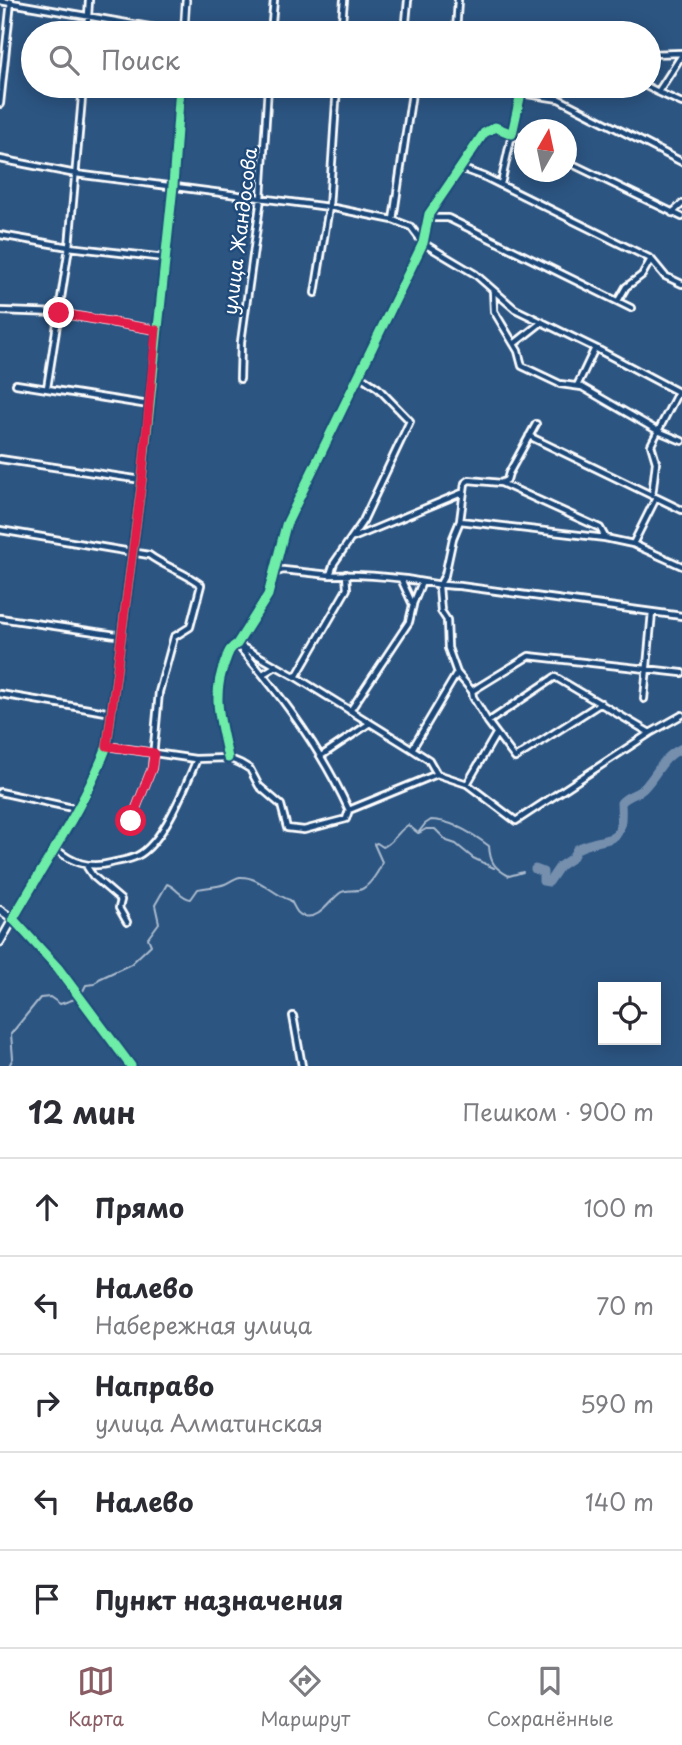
<!DOCTYPE html>
<html lang="ru">
<meta charset="utf-8">
<style>
body{margin:0;font-family:"Playpen Sans",sans-serif;background:#f7f7f7;color:#2b2b33}
.controls{position:absolute;right:21px;bottom:21px;display:grid;overflow:hidden;border-radius:0px;box-shadow:0 4px 18px #0003}
.controls button{width:63px;height:63px;display:grid;place-items:center;padding:0;border:0;border-bottom:2px solid #e1e1e2;background:#fff;color:#2b2b33;font:35px sans-serif}
.compass{position:absolute;left:514px;top:119px;width:63px;height:63px;border-radius:50%;background:#fff;box-shadow:0 4px 18px #0003;rotate:9deg}
.stop{position:absolute;width:21px;height:21px;margin:-16px;border:5px solid #e11d48;border-radius:50%;background:#fff}
.stop.end{background:#e11d48;border-color:#fff;box-shadow:0 2px 7px #0008}
.list{margin:0;padding:0;list-style:none}
h2{display:flex;justify-content:space-between;align-items:center;height:91px;margin:0;padding:0 28px;font-size:30px}
h2 small{font-size:23px;font-weight:400;color:#7c7c81}
.list li{display:grid;grid-template-columns:46px 1fr auto;gap:21px;align-items:center;box-sizing:border-box;height:98px;padding:0 28px;border-top:2px solid #e1e1e2}
.list b{display:block;font-size:26px;white-space:nowrap}
.list p{margin:0;font-size:23px;white-space:nowrap;color:#7c7c81}
.list em{font-size:23px;font-style:normal;color:#7c7c81}
.icon{flex:none;width:38px;height:38px;fill:none;stroke:currentColor;stroke-width:2;stroke-linecap:round;stroke-linejoin:round}
.map{position:relative;flex:none;width:682px;height:1066px;overflow:hidden}
.search{position:absolute;background:#fff;box-shadow:0 4px 18px #0003;left:21px;right:21px;top:21px;height:77px;display:flex;align-items:center;gap:18px;box-sizing:border-box;padding:0 24px;border-radius:38px;color:#7c7c81;font-size:26px}
.sheet{height:581px;background:#fff}
nav{display:flex;justify-content:space-around;align-items:center;box-sizing:border-box;height:98px;border-top:2px solid #e1e1e2;background:#fff;font-size:19px;color:#7c7c81}
nav a{display:grid;justify-items:center;gap:4px}
nav .on{color:#8a5d65}
.map>svg:first-child{display:block}
.lines{fill:none;stroke-linecap:round;stroke-linejoin:round}
.stream{stroke:#acbcce;stroke-width:2}
.river{stroke:#748fad;stroke-width:9}
.minor-casing{stroke:#fff;stroke-width:10}
.tertiary-casing{stroke:#fff;stroke-width:10}
.secondary-casing{stroke:#fff;stroke-width:11}
.minor{stroke:#1f4a7a;stroke-width:4.5}
.tertiary{stroke:#1f4a7a;stroke-width:5}
.secondary{stroke:#1f4a7a;stroke-width:6}
.cycleway-casing{stroke:#1f4a7a;stroke-width:13}
.cycleway{stroke:#6deda7;stroke-width:9}
.route{stroke:#e11d48;stroke-width:9}
.labels{text-anchor:middle;stroke-width:5;stroke-linejoin:round;paint-order:stroke}
.street-label{font-size:19px;fill:#fff;stroke:#1f4a7a}
</style>
<div class="map">
<svg width="682" height="1066" viewBox="0 0 682 1066">
<rect width="100%" height="100%" fill="#2c5582"/>
<filter id="ink" filterUnits="userSpaceOnUse"><feTurbulence type="fractalNoise" baseFrequency=".0143" numOctaves="2"/><feDisplacementMap in="SourceGraphic" scale="14" xChannelSelector="R" yChannelSelector="G"/><feConvolveMatrix kernelMatrix="1 2 1 2 8 2 1 2 1" color-interpolation-filters="sRGB"/></filter>
<g filter="url(#ink)">
<g class="lines">
<path class="stream" d="M 419,833 L 426,829 L 435,829 L 447,841 L 456,844 L 473,858 L 494,868
M 83,991 L 86,985 L 95,984 L 99,979 L 131,964 L 151,945 L 148,938 L 159,923 L 155,905 L 167,884 C 176,887 181,898 191,899 L 198,889 C 206,887 217,887 225,884 C 230,882 234,878 240,877 C 259,876 273,895 290,900 C 295,906 295,914 304,916 C 320,920 329,901 340,893 C 346,889 355,892 362,889 C 370,885 380,870 382,862 L 374,844 L 377,843 L 383,847 C 394,842 398,831 408,825 L 418,833 L 425,824 L 431,820 C 451,820 473,834 489,846 C 490,862 494,868 509,876 L 523,872
M 9,1066 L 13,1058 L 11,1034 L 40,998 L 50,997 L 60,1004 L 75,999"/>
<path class="river" d="M 535,869 L 543,872 L 543,881 L 549,882 L 560,866 L 572,858 L 577,849 C 609,833 624,850 621,803 C 627,795 637,795 644,788 C 660,771 660,759 682,748"/>
<g class="minor-casing">
<path id="minor" d="M 0,1 L 184,33
M 87,33 L 89,0
M 271,33 L 274,0
M 341,33 L 344,0
M 405,33 L 408,0
M 456,33 L 458,0
M 649,54 L 682,53
M 524,86 L 521,93 L 559,99 L 682,162
M 646,86 L 658,92 L 682,55
M 658,92 L 682,103
M 0,104 L 11,1
M 0,159 L 76,174 L 329,207 L 393,220 L 411,227 L 423,243 L 475,274 L 515,309 L 595,348 L 682,394
M 566,161 L 682,217
M 460,168 L 485,177 L 651,259 L 642,275 L 626,287 L 618,301
M 501,184 L 512,134 L 524,140
M 672,213 L 682,204
M 429,218 L 448,218 L 631,308
M 393,220 L 413,86
M 0,235 L 69,247 L 165,258
M 651,259 L 665,276 L 682,284
M 493,290 L 494,311 L 518,351 L 522,366 L 560,384 L 582,387 L 658,431 L 682,441
M 315,293 L 329,207 L 337,86
M 0,311 L 59,313 L 156,330
M 514,344 L 542,322
M 240,379 L 241,342 L 261,198 L 268,86
M 16,384 L 149,405
M 577,386 L 595,348
M 47,388 L 69,247 L 83,86
M 536,424 L 509,473 L 507,480 L 501,483 L 469,480 L 465,483 L 460,521 L 453,538 L 445,575 L 439,586 L 441,611 L 447,620 L 448,648 L 457,673 L 472,691 L 473,697 L 488,722 L 515,758 L 601,703
M 529,436 L 682,510
M 0,459 L 142,480
M 501,483 L 600,528 L 605,537
M 652,496 L 656,462 L 651,445 L 678,392
M 460,521 L 605,538 L 633,544 L 682,566
M 0,530 L 149,555 C 165,567 185,572 201,585 L 190,627 L 174,637 L 159,692 L 152,768 L 131,821
M 353,538 L 464,492
M 633,544 L 656,498
M 274,573 L 283,570 L 330,575 L 334,563 L 363,521 L 410,421 L 378,388 L 359,375
M 330,575 C 355,574 381,576 406,579 C 425,582 441,586 460,586 L 682,616
M 413,604 L 422,582
M 0,618 L 123,636
M 237,644 L 296,677 L 412,749 L 429,760 L 437,774 L 467,784 L 516,821 L 650,733 L 682,715
M 241,649 C 283,697 322,751 349,810
M 263,674 L 276,666
M 296,677 L 347,589 L 346,574
M 472,691 L 529,656 L 682,673
M 0,694 L 112,713
M 644,699 L 652,612
M 350,711 L 409,622 L 413,605 L 401,579
M 488,722 L 555,677 L 650,733
M 107,746 L 195,759 L 228,758 L 240,763 L 250,769 L 259,786 L 281,805 L 287,828 L 304,830 L 346,819 L 349,810 L 437,774
M 412,749 L 457,673
M 321,756 L 370,723
M 228,758 C 221,723 211,696 225,662 C 228,654 229,648 237,644 L 268,595 L 286,525 L 423,243 L 429,214 L 484,133 L 495,127 L 512,134 L 521,93 L 509,88 L 493,86
M 467,784 L 496,734
M 0,792 L 77,809
M 56,849 C 72,863 89,869 111,863 C 119,861 129,860 137,856 C 163,844 186,785 197,759
M 87,867 L 93,876 L 121,900 L 119,908 L 127,922
M 293,1016 L 302,1066"/>
</g>
<g class="tertiary-casing">
<path id="tertiary" d="M 184,33 L 186,0
M 131,1066 L 58,968 L 13,919 C 45,862 84,807 107,746 L 142,480 L 173,186 L 180,86"/>
</g>
<g class="secondary-casing">
<path id="secondary" d="M 0,910 L 13,919 L 0,942"/>
</g>
<use href="#minor" class="minor"/>
<use href="#tertiary" class="tertiary"/>
<use href="#secondary" class="secondary"/>
<g class="cycleway-casing">
<path id="cycleway" d="M 228,758 C 221,723 211,696 225,662 C 228,654 229,648 237,644 L 268,595 L 286,525 L 423,243 L 429,214 L 484,133 L 495,127 L 512,134 L 521,93 L 509,88 L 493,86
M 131,1066 L 58,968 L 13,919 C 45,862 84,807 107,746 L 142,480 L 173,186 L 180,86"/>
</g>
<use href="#cycleway" class="cycleway"/>
</g>
</g>
<g class="lines" filter="url(#ink)">
<path class="route" d="M 59,313 L 156,330 L 142,480 L 107,746 L 154,753 L 152,768 L 131,821"/>
</g>
<g class="labels">
<g class="street-label">
<text transform="translate(240 231) rotate(-83)" y="7">улица Жандосова</text>
</g>
</g>
</svg>
<div class="controls">
<button><svg class="icon" aria-label="locate" viewBox="0 0 24 24"><circle cx="12" cy="12" r="6"/><path d="M12 2v4M12 18v4M2 12h4M18 12h4"/></svg></button>
</div>
<svg class="compass" viewBox="-18 -18 36 36"><path d="M0-13l5 13h-10z" fill="#e53935"/><path d="M0 13l5-13h-10z" fill="#7c7c81"/></svg>
<div class="stop" style="left:131px;top:821px"></div>
<div class="stop end" style="left:59px;top:313px"></div>
<div class="search"><svg class="icon" aria-label="search" viewBox="0 0 24 24"><circle cx="10" cy="10" r="6"/><path d="M15 15l6 6"/></svg>Поиск</div>
</div>
<section class="sheet">
<h2>12 мин<small>Пешком · 900 m</small></h2>
<ul class="list">
<li><svg class="icon" aria-label="ahead" viewBox="0 0 24 24"><path d="M12 20V5M6 11l6-6 6 6"/></svg><div><b>Прямо</b></div><em>100 m</em></li>
<li><svg class="icon" aria-label="left" viewBox="0 0 24 24"><path d="M17 20v-9H6M10 6l-5 5 5 5"/></svg><div><b>Налево</b><p>Набережная улица</p></div><em>70 m</em></li>
<li><svg class="icon" aria-label="right" viewBox="0 0 24 24"><path d="M7 20v-9h11M14 6l5 5-5 5"/></svg><div><b>Направо</b><p>улица Алматинская</p></div><em>590 m</em></li>
<li><svg class="icon" aria-label="left" viewBox="0 0 24 24"><path d="M17 20v-9H6M10 6l-5 5 5 5"/></svg><div><b>Налево</b></div><em>140 m</em></li>
<li><svg class="icon" aria-label="arrive" viewBox="0 0 24 24"><path d="M6 21V4h12l-3 4 3 4H6"/></svg><div><b>Пункт назначения</b></div></li>
</ul>
</section>
<nav>
<a class="on"><svg class="icon" aria-label="map" viewBox="0 0 24 24"><path d="M3 6l6-2 6 2 6-2v14l-6 2-6-2-6 2zM9 4v14M15 6v14"/></svg>Карта</a>
<a><svg class="icon" aria-label="directions" viewBox="0 0 24 24"><path d="M12 3l9 9-9 9-9-9zM9 14v-3h6M13 9l2 2-2 2"/></svg>Маршрут</a>
<a><svg class="icon" aria-label="saved" viewBox="0 0 24 24"><path d="M7 4h10v16l-5-4-5 4z"/></svg>Сохранённые</a>
</nav>
